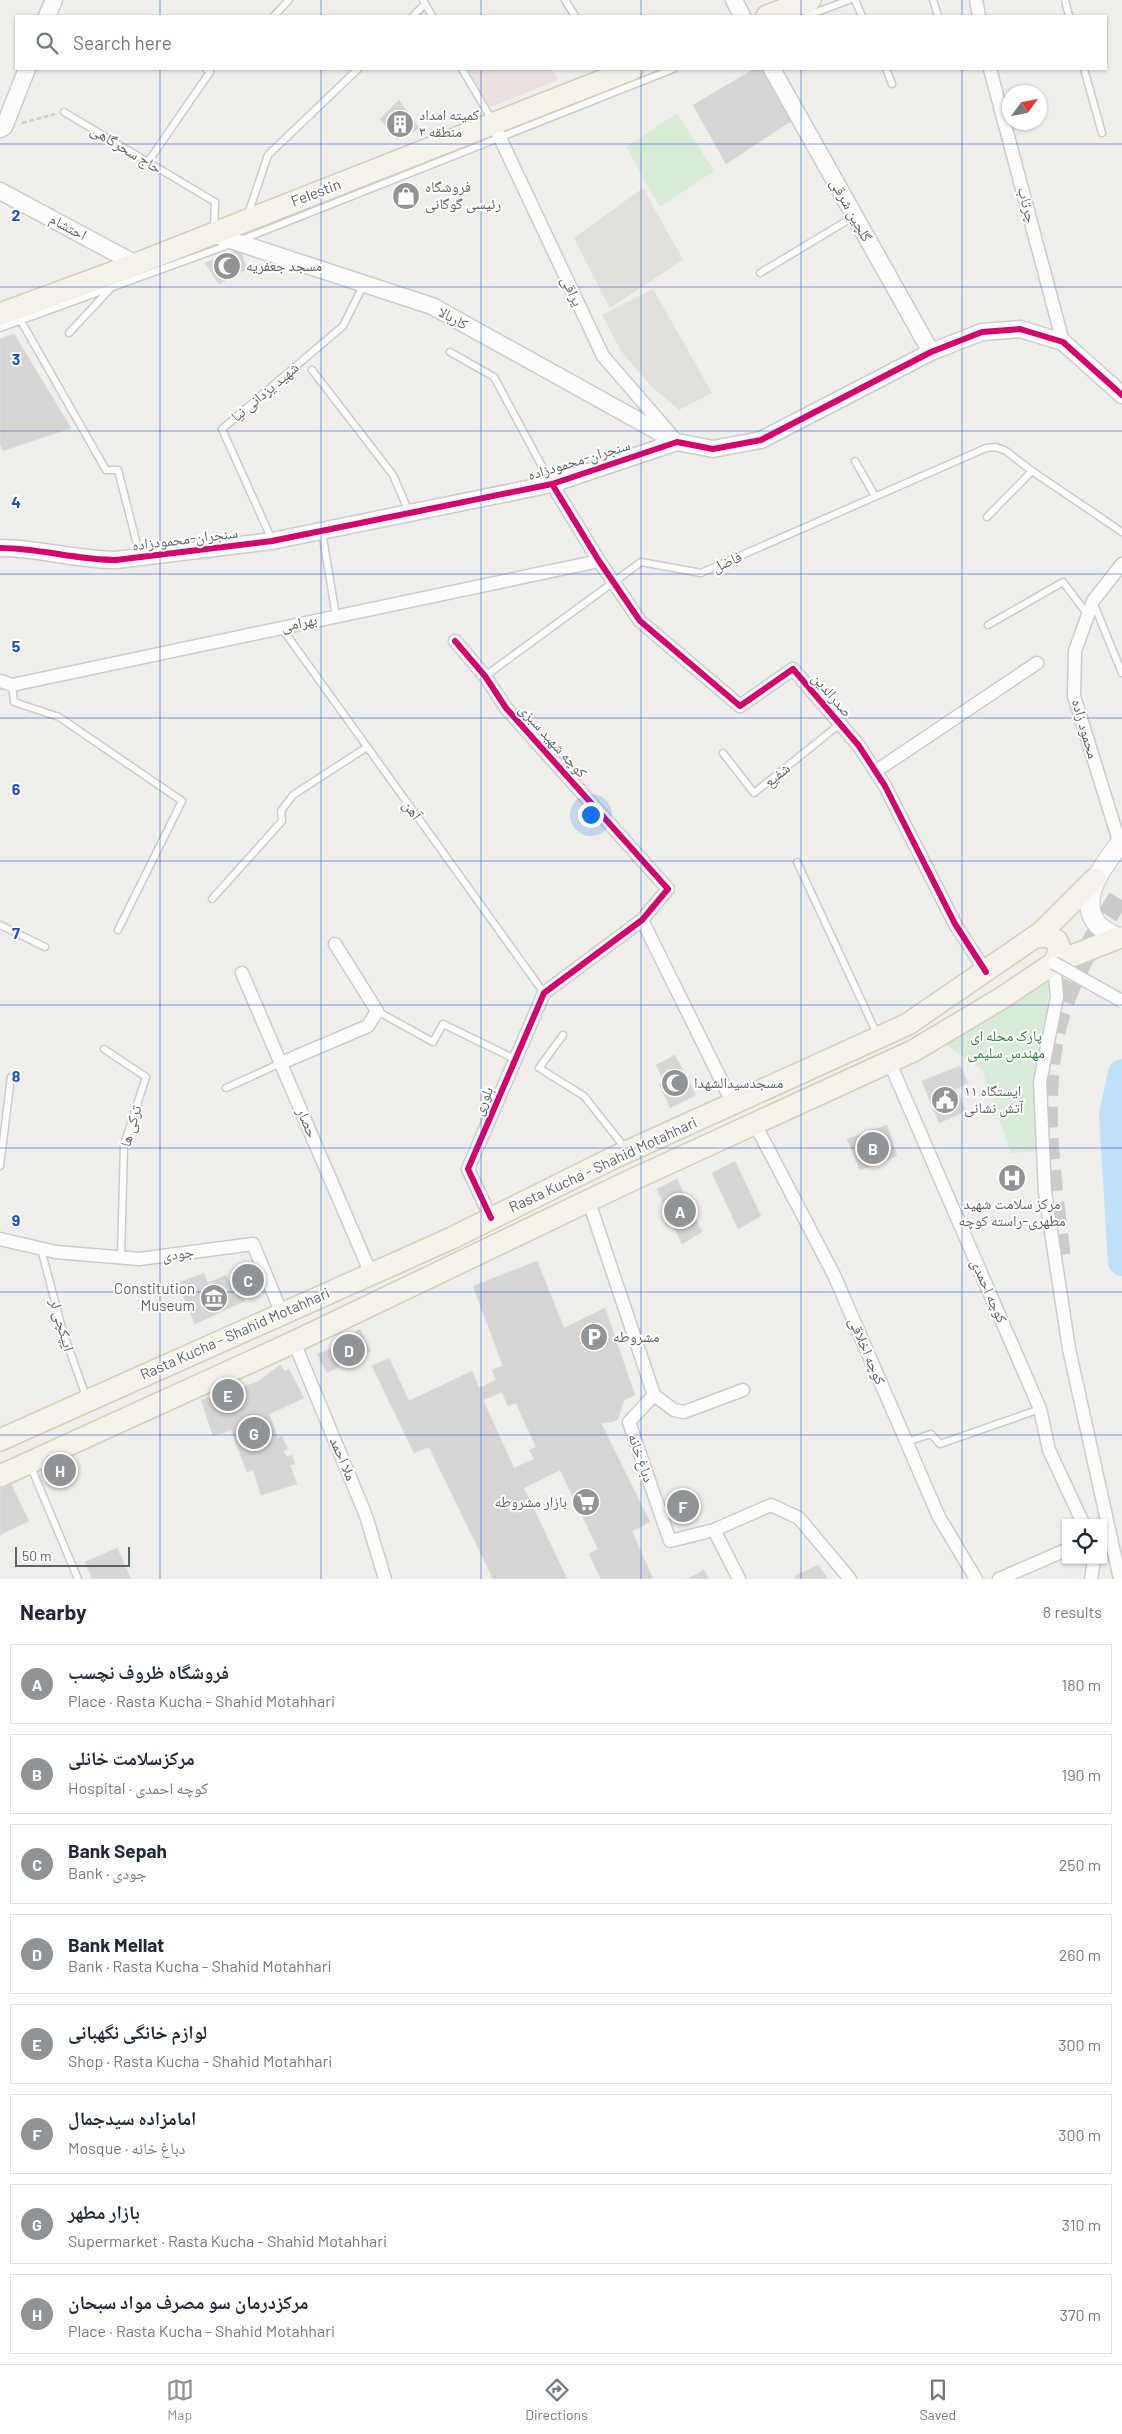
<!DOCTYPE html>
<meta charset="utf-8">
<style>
body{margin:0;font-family:Barlow,"Noto Naskh Arabic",sans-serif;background:#f2f2f3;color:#1f2937}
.controls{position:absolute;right:15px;bottom:15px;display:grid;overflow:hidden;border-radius:0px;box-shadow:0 1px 4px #0004}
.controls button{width:45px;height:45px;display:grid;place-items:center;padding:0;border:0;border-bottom:1px solid #e0e1e3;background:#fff;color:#1f2937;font:25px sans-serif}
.compass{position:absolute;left:1002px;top:85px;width:45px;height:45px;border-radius:50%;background:#fff;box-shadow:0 1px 4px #0004;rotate:57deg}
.scale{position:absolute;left:15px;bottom:12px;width:115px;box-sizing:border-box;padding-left:5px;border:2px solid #5f6368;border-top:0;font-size:14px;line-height:18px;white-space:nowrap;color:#5f6368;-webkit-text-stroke:4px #fff;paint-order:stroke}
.you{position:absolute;left:590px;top:814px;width:18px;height:18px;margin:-12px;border:4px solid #fff;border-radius:50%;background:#1a73e8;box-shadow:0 0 0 8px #1a73e833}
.badge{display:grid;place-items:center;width:32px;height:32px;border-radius:50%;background:#919496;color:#fff;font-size:16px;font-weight:700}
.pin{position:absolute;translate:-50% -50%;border:2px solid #fff;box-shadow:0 1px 5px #0006}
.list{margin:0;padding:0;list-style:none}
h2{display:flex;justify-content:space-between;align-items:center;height:65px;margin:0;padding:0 20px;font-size:21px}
h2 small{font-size:16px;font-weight:400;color:#747a83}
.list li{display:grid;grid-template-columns:32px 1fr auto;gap:15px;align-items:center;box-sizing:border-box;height:80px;margin:0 10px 10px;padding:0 10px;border:1px solid #e0e1e3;border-radius:0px}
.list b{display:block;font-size:19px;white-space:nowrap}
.list p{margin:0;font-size:16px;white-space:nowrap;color:#747a83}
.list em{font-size:16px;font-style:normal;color:#747a83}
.icon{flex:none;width:28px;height:28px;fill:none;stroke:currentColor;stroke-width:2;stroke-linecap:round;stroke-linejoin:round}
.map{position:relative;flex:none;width:1122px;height:1579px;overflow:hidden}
.search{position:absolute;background:#fff;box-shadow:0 1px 4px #0004;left:15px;right:15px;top:15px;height:55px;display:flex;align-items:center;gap:12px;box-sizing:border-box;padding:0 18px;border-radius:0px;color:#747a83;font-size:19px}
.sheet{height:785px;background:#fff}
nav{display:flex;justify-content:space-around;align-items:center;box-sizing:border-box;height:70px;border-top:1px solid #e0e1e3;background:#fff;font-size:14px;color:#747a83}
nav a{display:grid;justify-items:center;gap:2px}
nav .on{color:#919496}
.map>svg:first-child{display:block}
.education{fill:#e2e0da}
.medical{fill:#eae0de}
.green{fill:#d8ebd6}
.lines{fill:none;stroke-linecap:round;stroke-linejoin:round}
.river{stroke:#bfe0f9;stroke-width:28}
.building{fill:#d6d5d3;stroke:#deddd9;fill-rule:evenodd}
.trunk-tunnel{stroke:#cbcbca;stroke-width:21;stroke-dasharray:21 11;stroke-linecap:butt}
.service-casing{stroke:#cbcccc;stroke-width:9}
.minor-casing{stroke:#cbcccc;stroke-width:15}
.tertiary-casing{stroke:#cbcccc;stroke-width:19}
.secondary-casing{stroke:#cacacb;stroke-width:21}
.primary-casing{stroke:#d7ceb8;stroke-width:24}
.path{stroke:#cacfcc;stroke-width:2.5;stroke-dasharray:5 2.5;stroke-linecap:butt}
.service{stroke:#fdfcfc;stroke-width:6}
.minor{stroke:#fdfcfc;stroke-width:12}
.tertiary{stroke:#fdfcfc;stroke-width:16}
.secondary{stroke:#fdfcfc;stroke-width:19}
.primary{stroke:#f4f2e9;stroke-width:21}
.minor-bridge-casing{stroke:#cbcccc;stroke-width:15;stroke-linecap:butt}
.minor-bridge{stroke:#fdfcfc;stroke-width:12}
.cycleway-casing{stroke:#fff;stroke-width:9}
.cycleway{stroke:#d6006c;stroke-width:6}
.grid{fill:none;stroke:#1d4ed8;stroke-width:1;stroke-opacity:0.55}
.labels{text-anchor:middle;stroke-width:4;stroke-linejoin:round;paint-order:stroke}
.poi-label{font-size:15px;fill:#5f6368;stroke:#fff;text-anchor:start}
.street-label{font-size:15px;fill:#5f6368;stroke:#fff}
.park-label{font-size:15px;fill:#348238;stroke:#fff}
.grid-label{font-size:16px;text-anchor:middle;font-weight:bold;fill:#1d4ed8;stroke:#fff;stroke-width:4;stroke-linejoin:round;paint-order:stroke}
</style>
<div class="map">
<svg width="1122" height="1579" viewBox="0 0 1122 1579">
<rect width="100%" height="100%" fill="#efeeea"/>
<path class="education" d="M 643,188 L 683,260 L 610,308 L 574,238 Z
M 653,289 L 712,393 L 679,410 L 651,386 L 621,351 L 602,315 Z"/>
<path class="medical" d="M 465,69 L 551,69 L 558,80 L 488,108 Z"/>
<path class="green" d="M 677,113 L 714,171 L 660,207 L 626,147 Z
M 1047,975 L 1049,983 L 1037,1151 L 1011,1153 L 982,1070 L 945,1044 Z"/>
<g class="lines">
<path class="river" d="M 1122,1073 L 1113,1114 L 1122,1262"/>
</g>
<path class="building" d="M 754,69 L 762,69 L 793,120 L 726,164 L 693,105 Z
M 399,100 L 420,129 L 396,139 L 380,119 Z
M 240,249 L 247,269 L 219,284 L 205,263 Z
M 14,334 L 71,428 L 3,451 L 0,444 L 0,339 Z
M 675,1055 L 696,1095 L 670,1108 L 659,1084 L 664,1081 L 656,1065 Z
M 960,1066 L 968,1083 L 956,1089 L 966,1111 L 939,1123 L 922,1081 Z
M 887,1125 L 897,1156 L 860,1170 L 847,1139 Z
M 735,1161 L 761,1216 L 738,1229 L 712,1173 Z
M 677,1179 L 702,1232 L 682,1244 L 657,1189 Z
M 537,1261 L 564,1328 L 605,1308 L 635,1395 L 624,1400 L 618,1419 L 613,1422 L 601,1423 L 650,1522 L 632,1531 L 653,1579 L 601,1579 L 589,1554 L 598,1549 L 560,1470 L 524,1488 L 567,1579 L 493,1579 L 429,1447 L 414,1453 L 372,1366 L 389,1358 L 409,1401 L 472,1371 L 479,1388 L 496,1380 L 492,1370 L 503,1366 L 473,1286 ZM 502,1392 L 508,1406 L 516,1403 L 536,1447 L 529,1450 L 534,1459 L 514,1468 L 483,1400 Z
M 204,1273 L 208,1283 L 226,1275 L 236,1295 L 240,1292 L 245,1301 L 195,1324 L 178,1283 Z
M 360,1329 L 370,1351 L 327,1373 L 317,1354 L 331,1349 Z
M 280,1365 L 285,1371 L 289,1369 L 304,1398 L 269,1414 L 278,1438 L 282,1436 L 288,1449 L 283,1451 L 287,1457 L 292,1455 L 295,1464 L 290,1465 L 297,1484 L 261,1495 L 253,1470 L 247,1472 L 231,1430 L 213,1436 L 201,1400 L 257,1382 Z
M 69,1456 L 75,1474 L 49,1486 L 45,1475 L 46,1467 Z
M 11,1484 L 29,1521 L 0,1535 L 0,1489 Z
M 117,1548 L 131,1579 L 92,1579 L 85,1562 Z
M 818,1565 L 828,1579 L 796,1579 L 795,1576 Z
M 704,1570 L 709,1579 L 687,1579 Z"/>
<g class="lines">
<path class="trunk-tunnel" d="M 1060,1255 C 1051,1174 1036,1089 1061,1010 C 1074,970 1100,928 1122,892"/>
<g class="service-casing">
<path id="service" d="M 423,0 L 432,16
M 565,0 L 575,16
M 855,0 L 862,16
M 933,0 L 938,16
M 1065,0 L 1069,16
M 274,16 L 289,0
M 413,16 L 425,4
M 806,16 L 849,0
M 462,69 L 492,120
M 886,69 L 892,84
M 1084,69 L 1102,133
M 64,112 L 215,202 L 214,229
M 148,162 L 210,72 L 206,69
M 248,214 L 268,155 L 358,69
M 241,240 L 673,69
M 760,273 L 853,217
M 21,321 L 106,470 L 118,470 L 140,556
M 0,328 L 231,244
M 69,333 L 110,289
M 450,352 L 494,377 L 551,483
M 312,370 L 393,475 L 409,512
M 855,461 L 875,496
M 987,517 L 1032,471
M 322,532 L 336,616
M 272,540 L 222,429 L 343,326 L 364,284
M 1093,602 L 1122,673
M 988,625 L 1063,582 L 1088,615
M 281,627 L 544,993
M 485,676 L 641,562 L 701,573 L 986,448 L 996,447 L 1006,451 L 1032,471 L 1122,532
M 12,685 L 14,702 L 59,717 L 182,801 L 118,930
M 723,753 L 754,793 L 840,724
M 797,862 L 877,1034
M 212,899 L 282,821 L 281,811 L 293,795 L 367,747
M 0,925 L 45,947
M 377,1011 L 433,1042 L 443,1024 L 515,1059
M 563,1035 L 539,1068 L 584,1096 L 625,1148
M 104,1049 L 146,1077 L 124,1145 L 121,1257
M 226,1088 L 281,1063
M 0,1166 L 11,1077
M 41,1249 L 63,1332 L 87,1399
M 906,1442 L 931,1434 L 940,1444 L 1040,1409
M 30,1465 L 78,1579"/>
</g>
<g class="minor-casing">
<path id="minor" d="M 976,0 L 979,16
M 990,69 L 1063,342
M 493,123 L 603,356 L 674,438
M 552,484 L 599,561 L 640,621 L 740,706 L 793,669 L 859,746 L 885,786 L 955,924 L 986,972
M 455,641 L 485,676 L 506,708 L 668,889 L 642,920 L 544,993 L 468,1169 L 491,1218
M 0,681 L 12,685 L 599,561
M 876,771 L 1037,663
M 1120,844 L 1074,696 L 1075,651 L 1093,601 L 1122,564
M 642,920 L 733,1104
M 1054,963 L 1057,997 L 1040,1082 L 1045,1192 L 1069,1349 L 1120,1579
M 242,973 L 371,1274
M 889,1061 L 1040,1409 L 1049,1450 L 1083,1523
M 281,1063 L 368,1026 L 377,1011 L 335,944
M 755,1124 L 834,1275 L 939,1517 L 976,1579
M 589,1202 L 654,1395 L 629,1422 L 670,1541 L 714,1530 L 739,1579
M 0,1239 L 56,1252 L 139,1259 L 253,1244 L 282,1314
M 294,1342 L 366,1516 L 385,1579
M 654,1395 L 674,1410 L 684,1412 L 743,1390
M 714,1530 L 771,1505 L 799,1518 L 850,1579
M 999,1579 L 1066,1550
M 1091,1579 L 1094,1560"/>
</g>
<g class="tertiary-casing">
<path id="tertiary" d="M 734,0 L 742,16
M 47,16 L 54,0
M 772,69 L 931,352
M 0,129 L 4,127 L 27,69
M 0,191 L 136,264
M 212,234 L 432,306 L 677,442
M 0,548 C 39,548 77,560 116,560 L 272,541 L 552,484 L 677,442 L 713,449 L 761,440 L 931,352 L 982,332 L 1020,329 L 1063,342 L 1122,395"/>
</g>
<g class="secondary-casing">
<path id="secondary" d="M 1122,841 C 1106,862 1075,899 1098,925 C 1103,930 1112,935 1118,938 L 1122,937"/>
</g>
<g class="primary-casing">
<path id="primary" d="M 767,16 L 810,0
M 0,314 L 136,264 L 632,69
M 1035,937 L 1048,936 L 1057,941 L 1060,949 L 1054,963
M 0,1440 L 452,1238 L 613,1158 L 908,1024 L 1042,932 L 1095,879
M 0,1476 L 294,1342 L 634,1179 L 913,1051 L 1002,998 L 1054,963 L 1118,938"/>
</g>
<path class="path" d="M 22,123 L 55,114"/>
<use href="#service" class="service"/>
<use href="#minor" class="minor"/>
<use href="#tertiary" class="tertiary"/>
<use href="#secondary" class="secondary"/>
<use href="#primary" class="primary"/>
<g class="minor-bridge-casing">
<path id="minor-bridge" d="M 1054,963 L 1122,1001"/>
</g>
<use href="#minor-bridge" class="minor-bridge"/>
<g class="cycleway-casing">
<path id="cycleway" d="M 552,484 L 599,561 L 640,621 L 740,706 L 793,669 L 859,746 L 885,786 L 955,924 L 986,972
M 0,548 C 39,548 77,560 116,560 L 272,541 L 552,484 L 677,442 L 713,449 L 761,440 L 931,352 L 982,332 L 1020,329 L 1063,342 L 1122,395
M 455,641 L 485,676 L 506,708 L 668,889 L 642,920 L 544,993 L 468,1169 L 491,1218"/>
</g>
<use href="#cycleway" class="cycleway"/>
</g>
<path class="grid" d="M 160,0 L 160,16M 321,0 L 321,16M 481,0 L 481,16M 641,0 L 641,16M 801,0 L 801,16M 962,0 L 962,16M 160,69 L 160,1579M 321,69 L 321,1579M 481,69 L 481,1579M 641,69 L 641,1579M 801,69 L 801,1579M 962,69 L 962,1579M 0,144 L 1122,144M 0,287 L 1122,287M 0,431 L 1122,431M 0,574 L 1122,574M 0,718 L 1122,718M 0,861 L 1122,861M 0,1005 L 1122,1005M 0,1148 L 1122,1148M 0,1292 L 1122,1292M 0,1435 L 1122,1435"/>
<defs>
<g id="building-disc" transform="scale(1.4375)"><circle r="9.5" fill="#919496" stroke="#fff"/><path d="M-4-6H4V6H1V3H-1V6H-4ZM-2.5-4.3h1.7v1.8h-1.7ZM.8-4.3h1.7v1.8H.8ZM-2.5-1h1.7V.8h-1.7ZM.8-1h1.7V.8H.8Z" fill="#fff"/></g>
<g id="shop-disc" transform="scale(1.4375)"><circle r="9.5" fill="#919496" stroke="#fff"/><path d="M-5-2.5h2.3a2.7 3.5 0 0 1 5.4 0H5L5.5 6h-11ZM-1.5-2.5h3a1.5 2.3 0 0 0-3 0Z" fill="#fff"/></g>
<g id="mosque-disc" transform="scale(1.4375)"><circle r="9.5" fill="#919496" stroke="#fff"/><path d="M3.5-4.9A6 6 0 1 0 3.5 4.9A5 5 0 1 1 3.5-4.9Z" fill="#fff"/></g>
<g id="civic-disc" transform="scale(1.4375)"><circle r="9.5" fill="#919496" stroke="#fff"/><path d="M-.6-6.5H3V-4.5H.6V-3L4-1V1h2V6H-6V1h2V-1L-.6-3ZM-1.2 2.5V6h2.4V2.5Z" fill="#fff"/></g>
<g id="hospital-disc" transform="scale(1.4375)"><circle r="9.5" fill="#919496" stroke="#fff"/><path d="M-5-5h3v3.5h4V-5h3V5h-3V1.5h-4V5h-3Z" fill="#fff"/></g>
<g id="museum-disc" transform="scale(1.4375)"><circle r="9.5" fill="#919496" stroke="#fff"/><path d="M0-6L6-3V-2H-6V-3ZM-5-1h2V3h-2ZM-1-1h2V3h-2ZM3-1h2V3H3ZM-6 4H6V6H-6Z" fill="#fff"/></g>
<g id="parking-disc" transform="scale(1.4375)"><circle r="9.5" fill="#919496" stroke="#fff"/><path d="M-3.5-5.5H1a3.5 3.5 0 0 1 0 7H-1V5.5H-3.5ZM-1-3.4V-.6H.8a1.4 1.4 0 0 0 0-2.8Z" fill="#fff"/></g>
<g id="supermarket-disc" transform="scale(1.4375)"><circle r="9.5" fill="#919496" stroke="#fff"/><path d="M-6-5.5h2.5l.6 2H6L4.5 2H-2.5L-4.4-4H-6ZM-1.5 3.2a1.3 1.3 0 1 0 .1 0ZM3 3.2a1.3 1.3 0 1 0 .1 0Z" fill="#fff"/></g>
</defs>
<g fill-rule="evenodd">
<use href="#building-disc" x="400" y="124"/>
<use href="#shop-disc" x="406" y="196"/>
<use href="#mosque-disc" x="227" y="266"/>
<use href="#mosque-disc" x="675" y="1083"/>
<use href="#civic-disc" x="945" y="1100"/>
<use href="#hospital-disc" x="1012" y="1178"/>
<use href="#museum-disc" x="214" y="1298"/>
<use href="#parking-disc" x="594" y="1337"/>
<use href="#supermarket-disc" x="586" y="1502"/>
</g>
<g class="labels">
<g class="poi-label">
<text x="419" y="120">کمیته امداد<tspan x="419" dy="17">منطقه ۳</tspan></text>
<text x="425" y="192">فروشگاه<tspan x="425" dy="17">رئیسی گوگانی</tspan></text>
<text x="246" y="271">مسجد جعفریه</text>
<text x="694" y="1088">مسجدسیدالشهدا</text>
<text x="964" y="1096">ایستگاه ۱۱<tspan x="964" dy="17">آتش نشانی</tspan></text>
<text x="1012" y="1209" text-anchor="middle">مرکز سلامت شهید<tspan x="1012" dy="17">مطهری-راسته کوچه</tspan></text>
<text x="195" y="1294" text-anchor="end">Constitution<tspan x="195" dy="17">Museum</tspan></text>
<text x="613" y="1342">مشروطه</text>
<text x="567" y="1507" text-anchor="end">بازار مشروطه</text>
</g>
<g class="street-label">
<text transform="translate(126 149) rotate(31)" y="5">حاج سحرگاهی</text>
<text transform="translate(316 193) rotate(-21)" y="5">Felestin</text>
<text transform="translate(1027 205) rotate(75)" y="5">چرتاب</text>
<text transform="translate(851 210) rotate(61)" y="5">گلچین شرقی</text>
<text transform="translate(68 227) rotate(28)" y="5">احتشام</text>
<text transform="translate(572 291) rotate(65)" y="5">یراقی</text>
<text transform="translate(453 318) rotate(29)" y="5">کاربالا</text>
<text transform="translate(265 392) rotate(-40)" y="5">شهید یزدانی نیا</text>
<text transform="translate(579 460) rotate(-17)" y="5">سنجران-محمودزاده</text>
<text transform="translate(185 539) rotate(-7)" y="5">سنجران-محمودزاده</text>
<text transform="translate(727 562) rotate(-24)" y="5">فاضل</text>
<text transform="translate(299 623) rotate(-12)" y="5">بهرامی</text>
<text transform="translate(832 695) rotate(49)" y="5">صدرالدین</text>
<text transform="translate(1085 729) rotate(74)" y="5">محمود زاده</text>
<text transform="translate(553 741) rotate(48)" y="5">کوچه شهید سبزی</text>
<text transform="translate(777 775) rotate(-39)" y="5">شفیع</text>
<text transform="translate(412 810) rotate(54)" y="5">آهن</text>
<text transform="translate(483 1101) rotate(-67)" y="5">بلوری</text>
<text transform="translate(307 1123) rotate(67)" y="5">حصار</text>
<text transform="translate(131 1126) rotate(-74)" y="5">ترکی ها</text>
<text transform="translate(603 1165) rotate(-25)" y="5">Rasta Kucha - Shahid Motahhari</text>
<text transform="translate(178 1254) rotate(-8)" y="5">جودی</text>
<text transform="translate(989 1291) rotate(66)" y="5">کوچه احمدی</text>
<text transform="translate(62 1325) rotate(74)" y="5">ایپکچی لر</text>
<text transform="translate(235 1334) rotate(-24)" y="5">Rasta Kucha - Shahid Motahhari</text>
<text transform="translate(867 1351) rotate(67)" y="5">کوچه اخلاقی</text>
<text transform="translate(641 1458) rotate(71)" y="5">دباغ خانه</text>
<text transform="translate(343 1459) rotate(67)" y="5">ملا احمد</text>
</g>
<g class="park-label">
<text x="1006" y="1041">پارک محله ای<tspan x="1006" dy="17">مهندس سلیمی</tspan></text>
</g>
</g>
<g class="grid-label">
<text x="16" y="221">2</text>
<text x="16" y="365">3</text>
<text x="16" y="508">4</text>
<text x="16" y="652">5</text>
<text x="16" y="795">6</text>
<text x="16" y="939">7</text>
<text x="16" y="1082">8</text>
<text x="16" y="1226">9</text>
</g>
</svg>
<div class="controls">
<button><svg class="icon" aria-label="locate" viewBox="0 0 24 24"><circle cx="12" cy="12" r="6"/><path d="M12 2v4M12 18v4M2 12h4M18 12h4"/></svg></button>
</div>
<svg class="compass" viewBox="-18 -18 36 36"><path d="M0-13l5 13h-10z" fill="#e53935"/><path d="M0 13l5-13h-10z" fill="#747a83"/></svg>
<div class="scale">50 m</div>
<div class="you"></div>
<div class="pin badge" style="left:680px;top:1211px">A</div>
<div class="pin badge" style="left:873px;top:1148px">B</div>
<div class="pin badge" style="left:248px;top:1280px">C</div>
<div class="pin badge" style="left:349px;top:1350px">D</div>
<div class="pin badge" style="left:228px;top:1395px">E</div>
<div class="pin badge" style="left:683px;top:1506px">F</div>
<div class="pin badge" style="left:254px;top:1433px">G</div>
<div class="pin badge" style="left:60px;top:1470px">H</div>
<div class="search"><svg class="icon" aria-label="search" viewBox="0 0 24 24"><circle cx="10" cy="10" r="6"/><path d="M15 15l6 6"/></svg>Search here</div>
</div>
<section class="sheet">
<h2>Nearby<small>8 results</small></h2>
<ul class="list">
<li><span class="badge">A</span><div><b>فروشگاه ظروف نچسب</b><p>Place · Rasta Kucha - Shahid Motahhari</p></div><em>180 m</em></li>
<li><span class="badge">B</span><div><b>مرکزسلامت خانلی</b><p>Hospital · کوچه احمدی</p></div><em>190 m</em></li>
<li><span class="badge">C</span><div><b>Bank Sepah</b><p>Bank · جودی</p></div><em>250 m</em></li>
<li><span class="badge">D</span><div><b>Bank Mellat</b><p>Bank · Rasta Kucha - Shahid Motahhari</p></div><em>260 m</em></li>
<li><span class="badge">E</span><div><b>لوازم خانگی نگهبانی</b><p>Shop · Rasta Kucha - Shahid Motahhari</p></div><em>300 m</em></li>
<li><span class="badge">F</span><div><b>امامزاده سیدجمال</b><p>Mosque · دباغ خانه</p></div><em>300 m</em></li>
<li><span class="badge">G</span><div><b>بازار مطهر</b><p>Supermarket · Rasta Kucha - Shahid Motahhari</p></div><em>310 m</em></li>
<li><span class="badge">H</span><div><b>مرکزدرمان سو مصرف مواد سبحان</b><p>Place · Rasta Kucha - Shahid Motahhari</p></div><em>370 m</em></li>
</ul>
</section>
<nav>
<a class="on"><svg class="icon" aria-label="map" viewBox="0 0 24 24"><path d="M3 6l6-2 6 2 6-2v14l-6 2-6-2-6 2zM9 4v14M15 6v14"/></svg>Map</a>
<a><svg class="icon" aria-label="directions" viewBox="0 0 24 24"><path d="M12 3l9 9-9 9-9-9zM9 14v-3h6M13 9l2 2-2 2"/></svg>Directions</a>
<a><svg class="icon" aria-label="saved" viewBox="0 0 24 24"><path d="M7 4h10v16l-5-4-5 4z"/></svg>Saved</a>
</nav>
